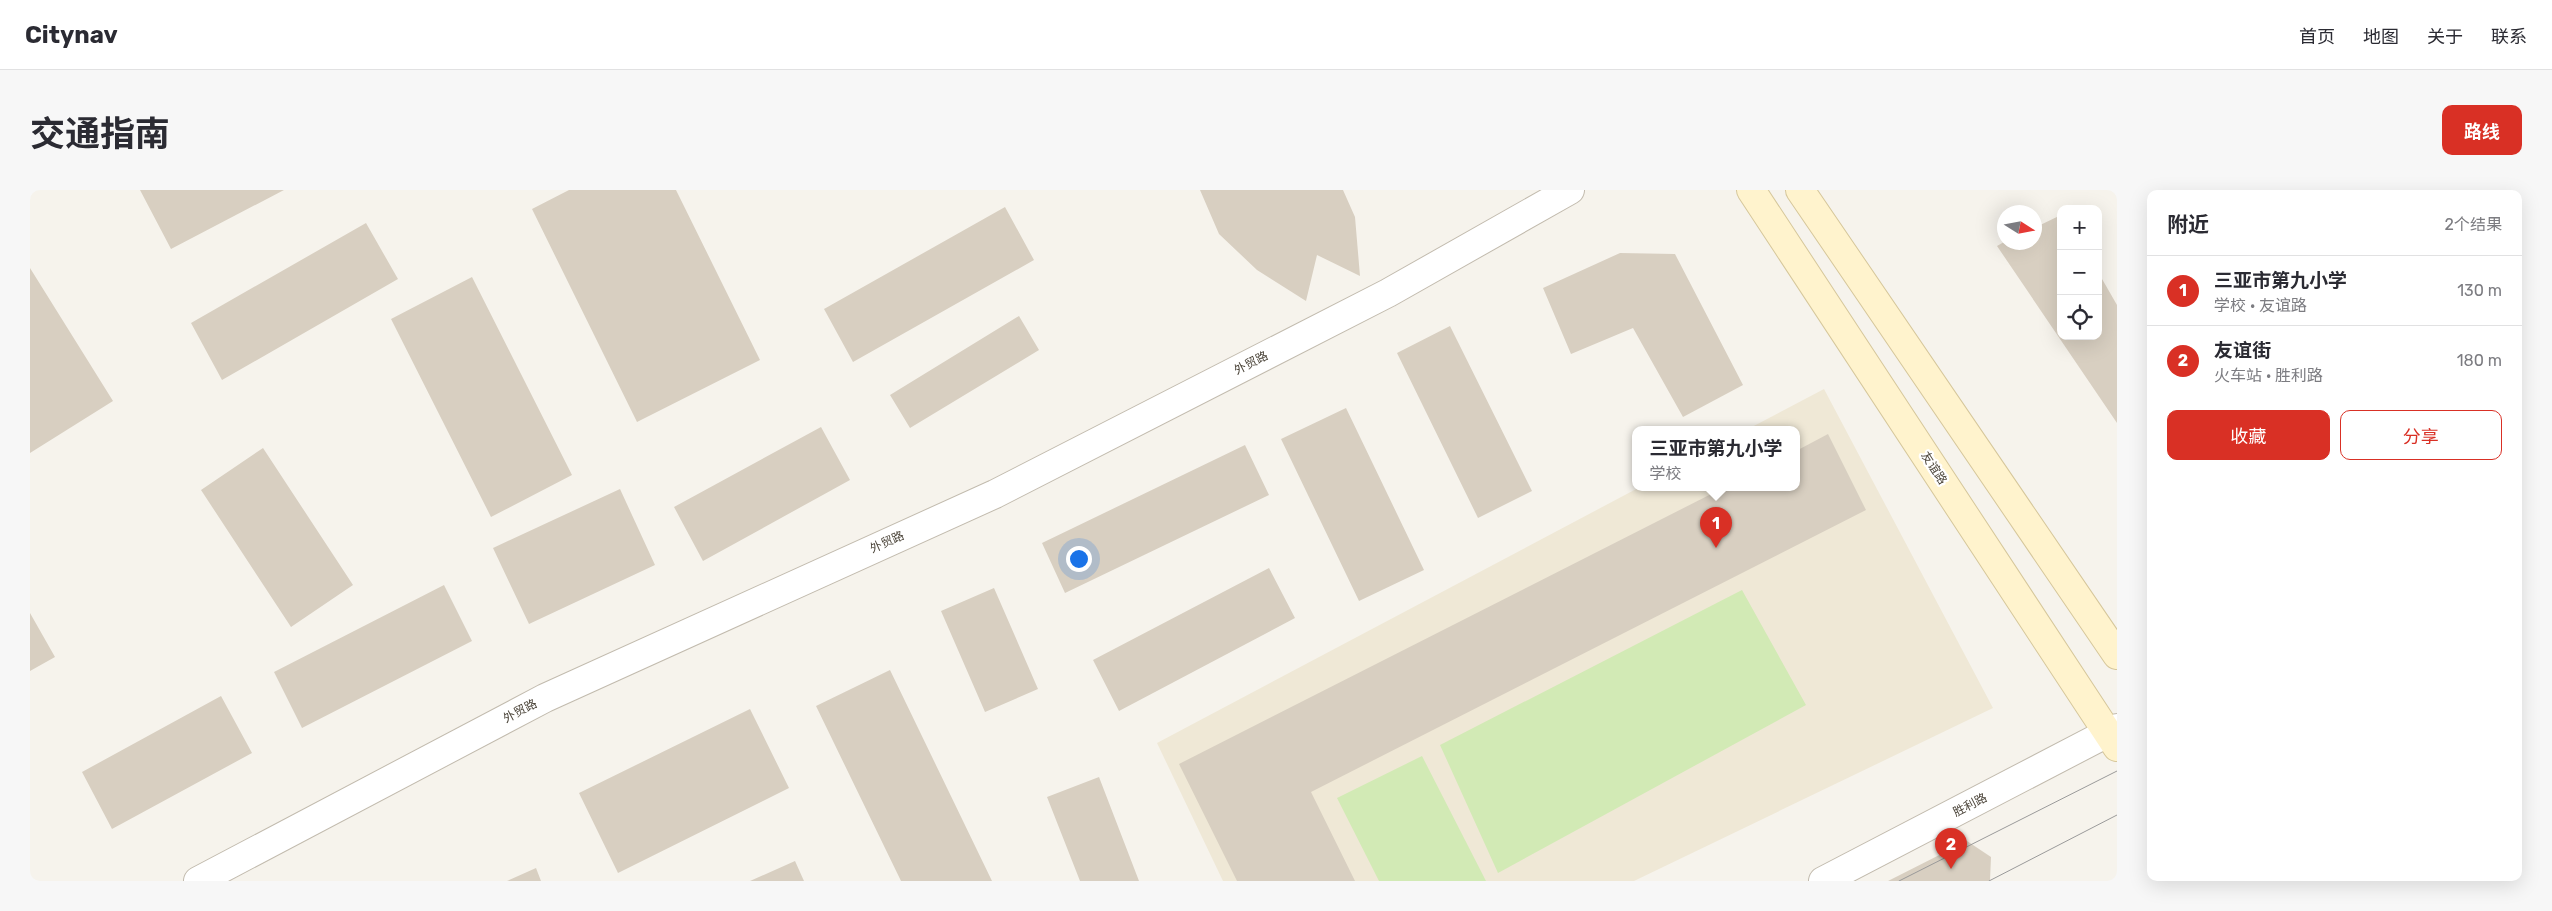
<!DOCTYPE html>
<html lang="zh">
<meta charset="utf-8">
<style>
body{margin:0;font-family:Rubik,"Noto Sans SC",sans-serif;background:#f7f7f7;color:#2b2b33}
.controls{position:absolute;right:15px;top:15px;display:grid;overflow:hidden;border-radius:10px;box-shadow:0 5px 20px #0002}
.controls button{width:45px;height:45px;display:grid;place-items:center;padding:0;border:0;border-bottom:1px solid #e1e1e2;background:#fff;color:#2b2b33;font:25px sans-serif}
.compass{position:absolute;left:1967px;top:15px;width:45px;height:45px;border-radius:50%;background:#fff;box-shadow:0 5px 20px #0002;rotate:101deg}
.you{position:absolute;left:1048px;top:368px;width:18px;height:18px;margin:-12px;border:4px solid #fff;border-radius:50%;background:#1a73e8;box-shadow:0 0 0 8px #1a73e833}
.badge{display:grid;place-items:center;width:32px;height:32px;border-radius:50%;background:#d93025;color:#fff;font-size:16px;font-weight:700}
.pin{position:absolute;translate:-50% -41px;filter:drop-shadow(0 1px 2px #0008)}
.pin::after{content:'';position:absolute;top:26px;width:18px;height:15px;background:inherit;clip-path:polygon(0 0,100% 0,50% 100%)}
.popup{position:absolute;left:1602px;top:236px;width:168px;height:65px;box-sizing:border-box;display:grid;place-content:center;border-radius:10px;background:#fff;filter:drop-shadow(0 1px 4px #0005);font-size:16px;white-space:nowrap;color:#7c7c81}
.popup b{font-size:19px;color:#2b2b33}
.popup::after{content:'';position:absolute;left:50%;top:100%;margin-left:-10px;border:10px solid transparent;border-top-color:#fff}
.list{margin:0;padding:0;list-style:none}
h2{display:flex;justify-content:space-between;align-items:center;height:65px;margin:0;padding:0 20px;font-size:21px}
h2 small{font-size:16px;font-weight:400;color:#7c7c81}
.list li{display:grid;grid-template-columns:32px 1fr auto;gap:15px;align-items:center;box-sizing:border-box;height:70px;padding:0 20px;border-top:1px solid #e1e1e2}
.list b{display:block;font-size:19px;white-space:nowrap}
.list p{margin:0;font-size:16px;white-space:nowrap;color:#7c7c81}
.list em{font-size:16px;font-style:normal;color:#7c7c81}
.actions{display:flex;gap:10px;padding:15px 20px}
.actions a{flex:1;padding:11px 0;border:1px solid #d93025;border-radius:10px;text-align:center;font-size:18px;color:#d93025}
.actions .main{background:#d93025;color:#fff}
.icon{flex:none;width:28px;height:28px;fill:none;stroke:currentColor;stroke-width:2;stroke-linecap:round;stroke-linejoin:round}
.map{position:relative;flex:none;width:2087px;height:691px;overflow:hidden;border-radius:10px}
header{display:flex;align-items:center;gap:30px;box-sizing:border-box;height:70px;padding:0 25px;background:#fff;border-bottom:1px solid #e1e1e2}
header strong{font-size:24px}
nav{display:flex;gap:28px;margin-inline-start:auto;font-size:18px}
.intro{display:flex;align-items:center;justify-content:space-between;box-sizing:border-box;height:120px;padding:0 30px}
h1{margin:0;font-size:35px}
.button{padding:12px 22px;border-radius:10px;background:#d93025;color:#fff;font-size:18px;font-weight:700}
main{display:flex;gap:30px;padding:0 30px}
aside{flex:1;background:#fff;border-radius:10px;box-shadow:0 5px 20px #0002}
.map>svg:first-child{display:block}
.education{fill:#efe8d6}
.green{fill:#d2eab5}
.building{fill:#d8cfc1}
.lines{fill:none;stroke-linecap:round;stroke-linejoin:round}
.tertiary-casing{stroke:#c2bbae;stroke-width:30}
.secondary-casing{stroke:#d6c79b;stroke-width:30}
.tertiary{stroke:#fff;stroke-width:28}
.secondary{stroke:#fff3cd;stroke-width:28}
.tram{stroke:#9a9a9a;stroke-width:1}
.labels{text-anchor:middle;stroke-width:4.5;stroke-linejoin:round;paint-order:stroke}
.street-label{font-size:12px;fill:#4b4439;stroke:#fff}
</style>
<header>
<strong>Citynav</strong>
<nav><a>首页</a><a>地图</a><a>关于</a><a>联系</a></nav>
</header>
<div class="intro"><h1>交通指南</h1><a class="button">路线</a></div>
<main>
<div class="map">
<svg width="2087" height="691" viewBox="0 0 2087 691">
<rect width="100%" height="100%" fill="#f6f3ec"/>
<path class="education" d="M 1794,199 L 1963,518 L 1604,691 L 1193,691 L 1127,553 L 1610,297 L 1766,297 L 1766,239 L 1718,239 Z"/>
<path class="green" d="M 1712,400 L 1776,515 L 1468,683 L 1410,555 Z
M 1392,566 L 1456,691 L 1349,691 L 1307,608 Z"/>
<path class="building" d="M 110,0 L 254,0 L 141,59 Z
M 539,0 L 646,0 L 730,170 L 607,232 L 502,19 Z
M 1170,0 L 1313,0 L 1325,27 L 1330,86 L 1287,65 L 1276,111 L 1227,80 L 1189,44 Z
M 975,17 L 1004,70 L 823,172 L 794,119 Z
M 2031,25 L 2031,146 L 2068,146 L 2068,82 L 2087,115 L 2087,233 L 1967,56 L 1974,52 L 2004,52 L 2004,38 Z
M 336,33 L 368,89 L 192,190 L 161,133 Z
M 1590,63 L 1645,64 L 1713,195 L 1653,227 L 1603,138 L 1541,164 L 1513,98 Z
M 0,78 L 83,211 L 0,263 Z
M 442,87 L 542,285 L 461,327 L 361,129 Z
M 989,126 L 1009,160 L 880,238 L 860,205 Z
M 1420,136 L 1502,301 L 1448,328 L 1367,163 Z
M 1316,218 L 1394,380 L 1329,411 L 1251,249 Z
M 791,237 L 820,290 L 673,371 L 644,317 Z
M 1798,244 L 1836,320 L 1281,602 L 1325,691 L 1207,691 L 1149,574 L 1695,297 L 1766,297 L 1766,261 Z
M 1215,255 L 1239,305 L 1035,403 L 1012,353 Z
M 233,258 L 323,395 L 261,437 L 171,300 Z
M 590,299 L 625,375 L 499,434 L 463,358 Z
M 1239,378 L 1265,428 L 1089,521 L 1063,470 Z
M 414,395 L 442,451 L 272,538 L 244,482 Z
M 964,398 L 1008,499 L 955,522 L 911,421 Z
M 0,423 L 25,467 L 0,481 Z
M 860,480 L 962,691 L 871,691 L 786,516 Z
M 191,506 L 222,563 L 82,639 L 52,582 Z
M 720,519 L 759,598 L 588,683 L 549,603 Z
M 1069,587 L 1109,691 L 1050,691 L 1017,607 Z
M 1937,651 L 1961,667 L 1960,691 L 1858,691 Z
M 765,671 L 774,691 L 720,691 Z
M 506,678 L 511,691 L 477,691 Z"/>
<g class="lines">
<g class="tertiary-casing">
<path id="tertiary" d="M 168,691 L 515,508 L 965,304 L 1358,103 L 1540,0
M 1793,691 L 2087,538"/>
</g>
<g class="secondary-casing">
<path id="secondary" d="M 1721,0 L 2087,557
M 1770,0 L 2087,465"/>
</g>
<use href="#tertiary" class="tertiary"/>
<use href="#secondary" class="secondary"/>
<path class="tram" d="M 1869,691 L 2087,581
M 1959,691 L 2087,625"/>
</g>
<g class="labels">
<g class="street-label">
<text transform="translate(1221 173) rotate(-27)" y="4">外贸路</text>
<text transform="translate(1904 278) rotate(57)" y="4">友谊路</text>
<text transform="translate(857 352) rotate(-24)" y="4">外贸路</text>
<text transform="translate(490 521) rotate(-28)" y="4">外贸路</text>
<text transform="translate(1940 615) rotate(-27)" y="4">胜利路</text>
</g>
</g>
</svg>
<div class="controls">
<button>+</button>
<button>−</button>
<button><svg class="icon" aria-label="locate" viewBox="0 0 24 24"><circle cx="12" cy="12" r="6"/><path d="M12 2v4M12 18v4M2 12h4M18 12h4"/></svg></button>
</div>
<svg class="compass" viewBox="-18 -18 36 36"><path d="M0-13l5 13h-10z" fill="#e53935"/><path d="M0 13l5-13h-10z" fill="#7c7c81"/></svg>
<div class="you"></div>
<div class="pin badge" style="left:1686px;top:358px">1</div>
<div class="popup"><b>三亚市第九小学</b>学校</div>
<div class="pin badge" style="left:1921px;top:679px">2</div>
</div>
<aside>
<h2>附近<small>2个结果</small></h2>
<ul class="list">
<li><span class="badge">1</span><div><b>三亚市第九小学</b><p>学校 · 友谊路</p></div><em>130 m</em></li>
<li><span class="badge">2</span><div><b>友谊街</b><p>火车站 · 胜利路</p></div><em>180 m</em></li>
</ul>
<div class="actions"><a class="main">收藏</a><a>分享</a></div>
</aside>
</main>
